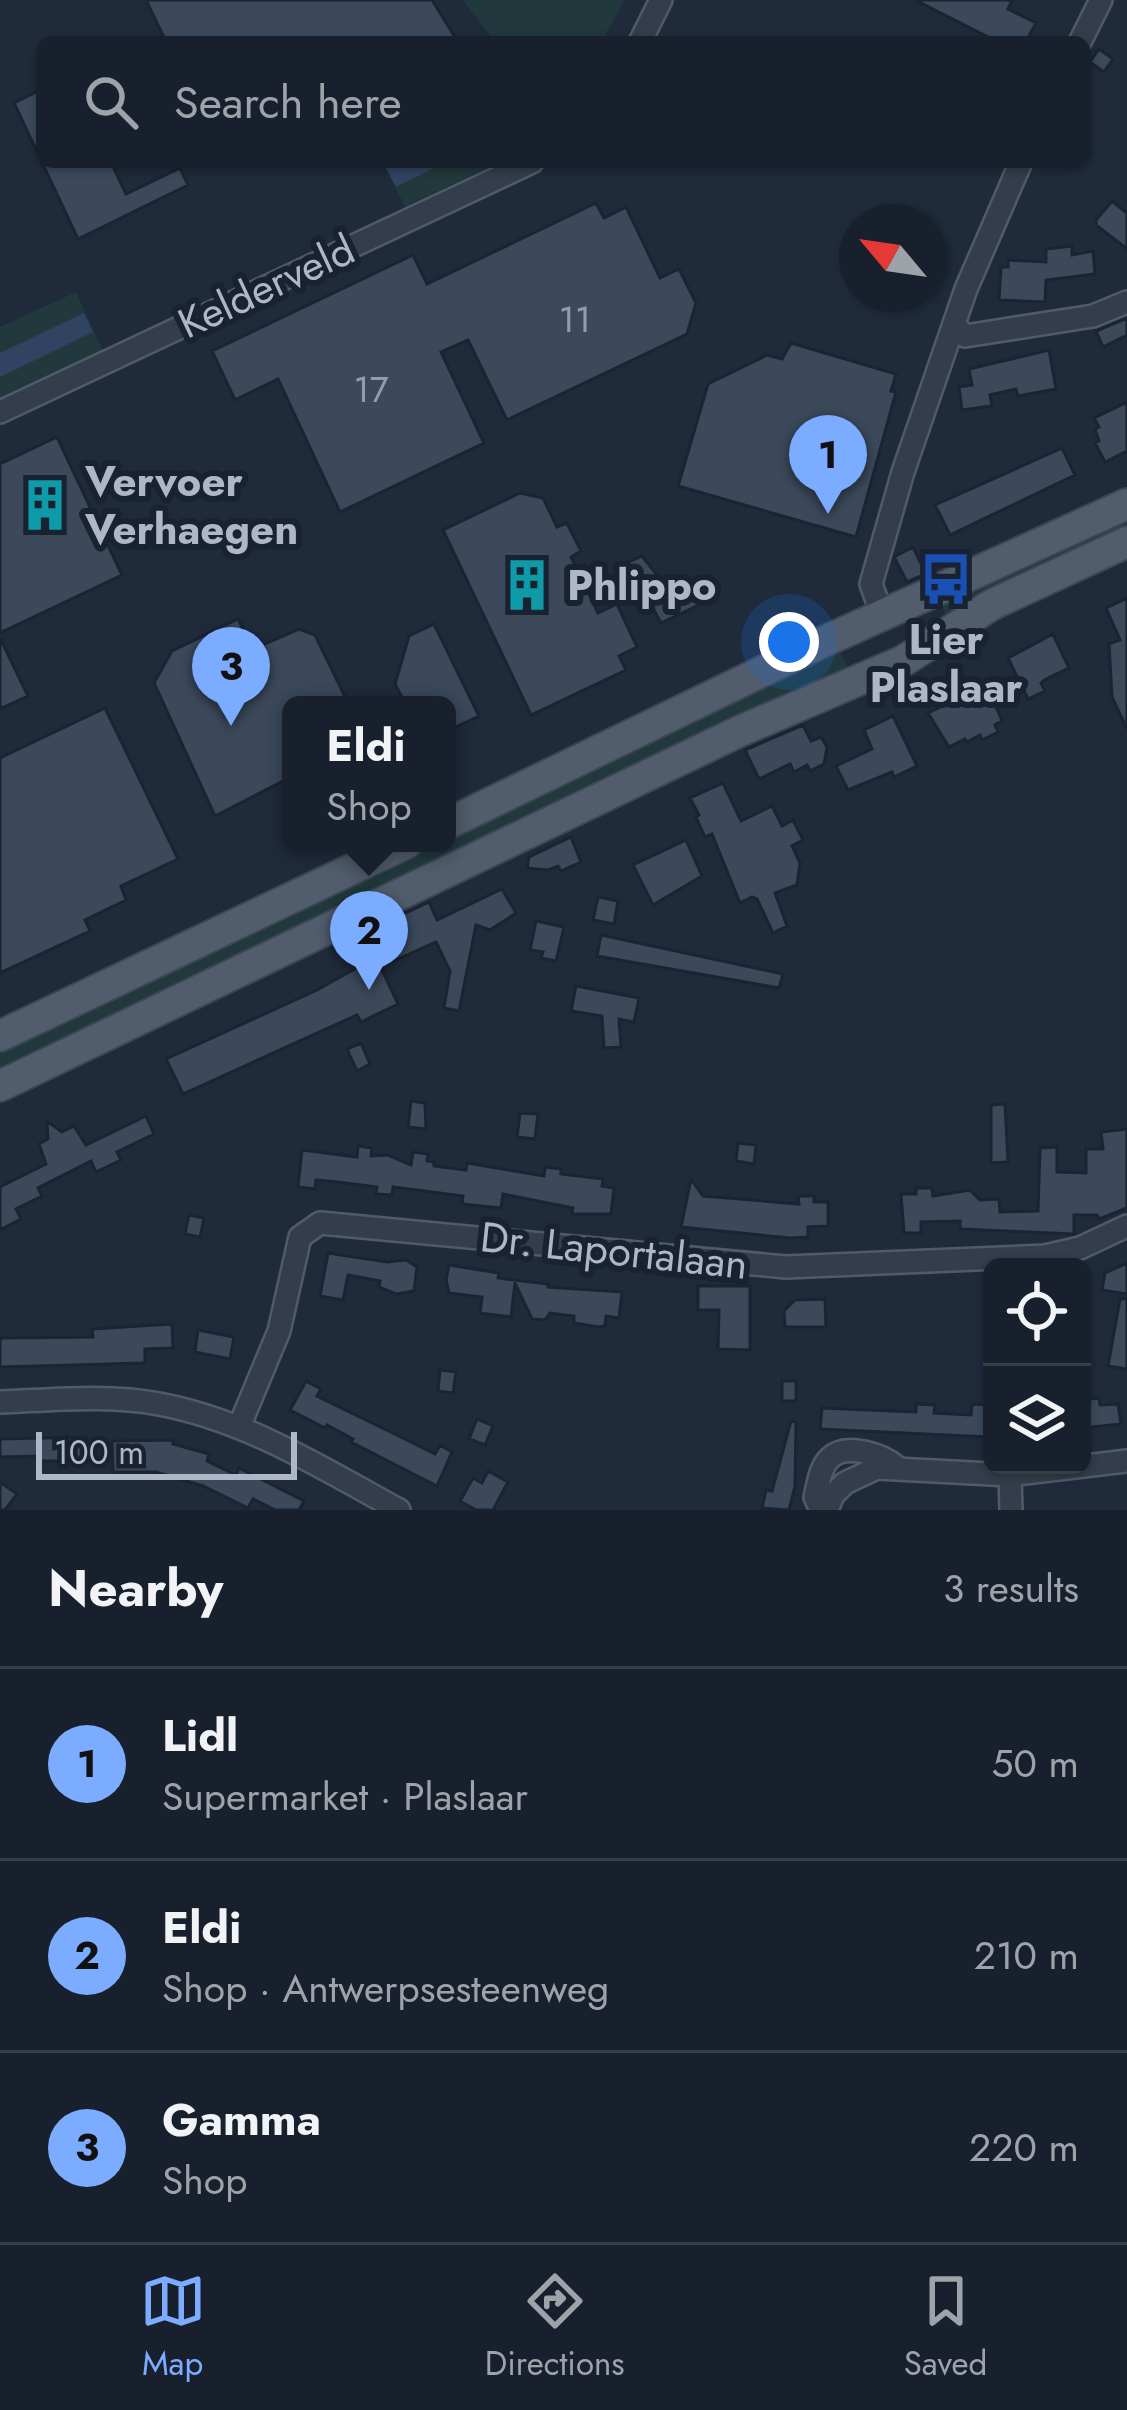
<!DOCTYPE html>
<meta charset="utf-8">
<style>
body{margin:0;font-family:Jost,sans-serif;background:#202834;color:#f1f3f6}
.controls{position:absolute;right:36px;bottom:36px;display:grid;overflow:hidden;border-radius:18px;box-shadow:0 3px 9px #0004}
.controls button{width:108px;height:108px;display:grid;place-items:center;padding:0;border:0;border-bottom:3px solid #363e48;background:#17202c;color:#f1f3f6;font:60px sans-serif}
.compass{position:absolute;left:839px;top:204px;width:108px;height:108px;border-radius:50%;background:#17202c;box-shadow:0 3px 9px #0004;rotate:299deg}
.scale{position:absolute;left:36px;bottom:30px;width:261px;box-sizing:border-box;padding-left:12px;border:6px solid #aeb7c8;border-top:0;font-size:33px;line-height:42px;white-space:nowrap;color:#aeb7c8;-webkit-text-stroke:9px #192230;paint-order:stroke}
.you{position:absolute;left:789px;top:642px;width:42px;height:42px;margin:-30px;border:9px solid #fff;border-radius:50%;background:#1a73e8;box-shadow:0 0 0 18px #1a73e833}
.badge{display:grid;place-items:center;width:78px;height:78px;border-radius:50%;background:#7cacff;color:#111;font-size:39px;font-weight:700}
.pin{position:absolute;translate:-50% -99px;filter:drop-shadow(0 3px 6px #0008)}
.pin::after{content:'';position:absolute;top:63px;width:42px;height:36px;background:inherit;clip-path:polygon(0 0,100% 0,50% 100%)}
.popup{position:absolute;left:282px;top:696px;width:174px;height:156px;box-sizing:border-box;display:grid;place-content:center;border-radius:18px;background:#17202c;filter:drop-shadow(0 3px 9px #0005);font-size:39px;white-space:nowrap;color:#9ea3a9}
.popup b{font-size:45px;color:#f1f3f6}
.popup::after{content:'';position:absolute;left:50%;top:100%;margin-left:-24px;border:24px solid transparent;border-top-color:#17202c}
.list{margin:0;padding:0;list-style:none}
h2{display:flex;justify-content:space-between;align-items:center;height:156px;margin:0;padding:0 48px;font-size:51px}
h2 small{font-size:39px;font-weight:400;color:#9ea3a9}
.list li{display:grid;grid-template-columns:78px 1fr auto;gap:36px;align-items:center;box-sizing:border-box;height:192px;padding:0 48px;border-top:3px solid #363e48}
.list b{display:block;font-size:45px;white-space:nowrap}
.list p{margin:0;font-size:39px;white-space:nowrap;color:#9ea3a9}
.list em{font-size:39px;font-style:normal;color:#9ea3a9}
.icon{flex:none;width:66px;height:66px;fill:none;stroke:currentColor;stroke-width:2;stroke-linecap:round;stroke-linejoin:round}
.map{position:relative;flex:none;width:1127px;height:1510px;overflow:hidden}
.search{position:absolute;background:#17202c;box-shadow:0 3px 9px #0004;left:36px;right:36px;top:36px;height:132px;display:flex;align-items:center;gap:30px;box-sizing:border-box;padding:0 42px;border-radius:18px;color:#9ea3a9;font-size:45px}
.sheet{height:732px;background:#17202c}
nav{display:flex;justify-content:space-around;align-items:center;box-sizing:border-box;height:168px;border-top:3px solid #363e48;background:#17202c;font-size:33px;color:#9ea3a9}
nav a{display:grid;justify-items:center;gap:6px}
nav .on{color:#7cacff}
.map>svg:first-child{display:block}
.green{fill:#21393c}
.water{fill:#304462}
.building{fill:#3b495b;stroke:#1b2432;stroke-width:3}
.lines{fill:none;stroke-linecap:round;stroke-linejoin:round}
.street-casing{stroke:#515a69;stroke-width:26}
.primary-casing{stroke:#3d4655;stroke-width:34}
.street{stroke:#333d4b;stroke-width:21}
.primary{stroke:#515c6c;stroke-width:30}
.labels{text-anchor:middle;stroke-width:12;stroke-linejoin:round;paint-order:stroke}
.number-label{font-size:36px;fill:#919cad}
.street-label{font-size:42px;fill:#aeb7c8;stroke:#192230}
.poi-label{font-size:42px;font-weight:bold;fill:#aeb7c8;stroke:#192230;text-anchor:start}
</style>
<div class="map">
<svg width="1127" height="1510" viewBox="0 0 1127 1510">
<rect width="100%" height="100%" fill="#1f2b3b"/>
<path class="green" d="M 463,0 L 625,0 L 601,42 L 495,42 Z
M 383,162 L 500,162 L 405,207 Z
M 76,292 L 103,351 L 0,400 L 0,327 Z
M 1127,514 L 1127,531 L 949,621 L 940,603 Z
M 838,649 L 848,667 L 0,1071 L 0,1054 L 813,665 Z"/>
<path class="water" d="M 399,162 L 447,162 L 396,187 L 386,168 Z
M 84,313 L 93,332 L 0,377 L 0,353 Z"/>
<path class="building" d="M 146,0 L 432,0 L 458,42 L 166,42 Z
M 915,0 L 1012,0 L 1008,9 L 1036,23 L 1026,42 L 998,42 Z
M 1099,49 L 1113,59 L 1104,72 L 1090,62 Z
M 42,89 L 42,162 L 111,162 L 126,194 L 180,168 L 188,185 L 78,239 L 14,103 Z
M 1112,201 L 1127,213 L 1127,249 L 1096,225 L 1096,220 Z
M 596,203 L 604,218 L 626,207 L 660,278 L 679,269 L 696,303 L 687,334 L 507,420 L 468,340 L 441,352 L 484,443 L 340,512 L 278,379 L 235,400 L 212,351 L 413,255 L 427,284 Z
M 1072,246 L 1072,255 L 1093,251 L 1095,274 L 1046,280 L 1045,302 L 999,300 L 1001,267 L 1008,267 L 1008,260 L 1046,262 L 1046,249 Z
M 1127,318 L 1127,335 L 1103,347 L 1096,331 Z
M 791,343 L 896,374 L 891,391 L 896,392 L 856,537 L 678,486 L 708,384 L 767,355 L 782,359 Z
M 1049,350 L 1056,389 L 1018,396 L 1016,389 L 990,395 L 992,406 L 962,410 L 959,387 L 972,385 L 969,369 Z
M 1127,402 L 1127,451 L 1105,462 L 1095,443 L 1099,441 L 1095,429 L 1099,427 L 1094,418 Z
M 57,437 L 122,575 L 0,633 L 0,464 Z
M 1062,448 L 1075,475 L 950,535 L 935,505 Z
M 520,493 L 543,498 L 557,527 L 567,523 L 581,551 L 571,557 L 598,613 L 617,604 L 637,647 L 619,656 L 626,670 L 531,715 L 443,530 Z
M 913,547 L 926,574 L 907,582 L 894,557 Z
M 642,556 L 668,589 L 691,578 L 703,603 L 661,623 L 628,562 Z
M 1127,598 L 1127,729 L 1112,697 L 1109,644 L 1120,640 L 1106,608 Z
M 238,619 L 253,649 L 299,629 L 315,635 L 349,705 L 291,705 L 291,777 L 215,816 L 154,683 L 172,651 Z
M 434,624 L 479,716 L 447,731 L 447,705 L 406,705 L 395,684 L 409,636 Z
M 1053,634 L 1069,668 L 1046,679 L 1041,683 L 1045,691 L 1028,699 L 1008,658 Z
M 0,638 L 28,696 L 0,709 Z
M 973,678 L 977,686 L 984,682 L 999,713 L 1002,721 L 995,725 L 998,732 L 982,740 L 980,735 L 967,742 L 965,739 L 949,747 L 928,713 L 955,700 L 953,697 L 961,693 L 957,686 Z
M 105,708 L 178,859 L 121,886 L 126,900 L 85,920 L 90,931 L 0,973 L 0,758 Z
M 893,716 L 917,766 L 894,777 L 892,772 L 848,790 L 836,766 L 872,749 L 864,730 Z
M 803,725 L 811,741 L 821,737 L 827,747 L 824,764 L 810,771 L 807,765 L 794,772 L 790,764 L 759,779 L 745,750 Z
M 723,783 L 741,821 L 772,806 L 782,826 L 793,820 L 803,840 L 792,846 L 800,863 L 797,885 L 775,893 L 787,926 L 773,933 L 757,899 L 752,897 L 740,903 L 712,834 L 705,837 L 696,817 L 699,815 L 690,798 Z
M 571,837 L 581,862 L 561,871 L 558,866 L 548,870 L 527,868 L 529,857 Z
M 686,840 L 702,876 L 653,905 L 633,865 Z
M 502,889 L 516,913 L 490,930 L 476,925 L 459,1011 L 444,1008 L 450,971 L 436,942 L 389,963 L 372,929 L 429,902 L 437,920 Z
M 598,897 L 618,901 L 614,924 L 593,920 Z
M 536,921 L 564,927 L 556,961 L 541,958 L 543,952 L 530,950 Z
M 601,935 L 783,974 L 779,988 L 597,956 Z
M 376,957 L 398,1004 L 361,1022 L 357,1015 L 183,1094 L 166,1059 L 317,990 Z
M 576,986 L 639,998 L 634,1022 L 619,1019 L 621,1047 L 604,1048 L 602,1016 L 571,1011 Z
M 361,1043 L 370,1064 L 357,1071 L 347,1049 Z
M 411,1101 L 425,1103 L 426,1129 L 408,1127 Z
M 1005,1104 L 1008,1162 L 991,1163 L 991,1105 Z
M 520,1113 L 538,1114 L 535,1139 L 517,1137 Z
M 146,1116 L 154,1134 L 117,1152 L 121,1160 L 96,1172 L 91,1161 L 38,1188 L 42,1196 L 16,1209 L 21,1219 L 0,1230 L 0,1187 L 46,1164 L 39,1144 L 48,1139 L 47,1121 L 62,1132 L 74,1126 L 86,1145 Z
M 1127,1129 L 1127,1208 L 1099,1219 L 1097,1215 L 1074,1215 L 1074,1234 L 960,1229 L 960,1221 L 921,1222 L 921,1233 L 904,1233 L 901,1194 L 916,1194 L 916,1188 L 932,1188 L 933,1196 L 970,1190 L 980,1200 L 999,1199 L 1000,1212 L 1038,1211 L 1040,1148 L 1057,1147 L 1057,1172 L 1086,1173 L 1086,1149 L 1103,1149 L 1101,1132 Z
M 738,1143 L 756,1145 L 754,1164 L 736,1161 Z
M 358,1146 L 372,1148 L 371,1156 L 388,1155 L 411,1165 L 413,1152 L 428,1154 L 427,1161 L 434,1162 L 434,1166 L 466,1170 L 467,1163 L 544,1176 L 545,1167 L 561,1169 L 561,1174 L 603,1179 L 602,1186 L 614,1188 L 611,1214 L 572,1214 L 573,1208 L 503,1194 L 501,1208 L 462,1204 L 463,1196 L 393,1187 L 392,1195 L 376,1194 L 377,1187 L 338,1182 L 316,1180 L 315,1189 L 298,1187 L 302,1150 L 357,1157 Z
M 691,1179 L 703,1196 L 799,1204 L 798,1196 L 814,1196 L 814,1202 L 828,1202 L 828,1226 L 808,1227 L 808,1237 L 790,1238 L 681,1227 Z
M 189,1215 L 204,1218 L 200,1237 L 185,1234 Z
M 328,1253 L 387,1262 L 406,1260 L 417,1267 L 414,1291 L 396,1294 L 379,1287 L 380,1281 L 348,1275 L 343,1300 L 320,1296 Z
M 1127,1263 L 1127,1294 L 1102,1290 L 1105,1273 Z
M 449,1265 L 499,1273 L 498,1278 L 548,1284 L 548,1287 L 622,1292 L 619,1318 L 606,1316 L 605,1326 L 599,1327 L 574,1323 L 574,1316 L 550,1313 L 545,1320 L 532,1319 L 515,1283 L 511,1317 L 480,1313 L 482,1297 L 449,1293 L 446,1280 Z
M 698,1286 L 750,1286 L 750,1350 L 718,1349 L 719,1310 L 698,1310 Z
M 825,1299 L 826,1327 L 785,1327 L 784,1311 L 795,1300 Z
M 1120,1299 L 1127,1299 L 1127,1369 L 1108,1366 Z
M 172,1324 L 173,1348 L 145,1349 L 145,1363 L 0,1367 L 0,1338 L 93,1337 L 92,1329 Z
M 198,1330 L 234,1337 L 230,1359 L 195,1352 Z
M 440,1370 L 456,1372 L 453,1393 L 438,1391 Z
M 306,1381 L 321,1389 L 317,1396 L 415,1444 L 435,1454 L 440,1445 L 452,1452 L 437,1486 L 351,1442 L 353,1439 L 327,1425 L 325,1428 L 290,1410 Z
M 782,1381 L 796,1381 L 796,1401 L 782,1401 Z
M 1099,1398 L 1100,1405 L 1118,1404 L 1121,1424 L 1082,1428 L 1082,1400 Z
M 916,1404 L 935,1405 L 934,1413 L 971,1415 L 972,1404 L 990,1405 L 989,1437 L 820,1429 L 822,1408 L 916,1412 Z
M 477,1419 L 493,1426 L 485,1445 L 469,1439 Z
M 791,1421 L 796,1422 L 795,1486 L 789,1510 L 762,1508 L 766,1490 L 772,1491 Z
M 86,1437 L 87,1461 L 39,1461 L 39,1456 L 0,1457 L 0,1439 Z
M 174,1440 L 173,1444 L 209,1454 L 207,1461 L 236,1475 L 239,1468 L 304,1501 L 299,1510 L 275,1510 L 253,1499 L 248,1508 L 203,1486 L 156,1472 L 113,1472 L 112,1441 Z
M 488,1471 L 508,1482 L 493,1510 L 476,1510 L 460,1501 L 473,1478 L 482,1483 Z
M 0,1482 L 17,1494 L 5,1510 L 0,1510 Z"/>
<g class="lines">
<g class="street-casing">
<path id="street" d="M 640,42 L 661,0
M 1080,42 L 1101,0
M 956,327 L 965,336 L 1093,316 L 1127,302
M 0,412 L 532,162
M 883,617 L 871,584 L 903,472 L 966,289 L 1021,162
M 0,1402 C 52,1400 109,1394 159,1404 C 246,1420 322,1468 399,1510
M 239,1427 L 279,1331 L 300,1237 L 320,1223 L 786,1267 L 1045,1256 L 1080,1248 L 1127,1226
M 1010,1475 L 1011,1510
M 821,1510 L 815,1497 C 818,1485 820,1467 830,1458 C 846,1442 883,1455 897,1467
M 827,1510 L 833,1495 L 845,1483 L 877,1468 L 1010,1475 L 1127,1461"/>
</g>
<g class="primary-casing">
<path id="primary" d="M 447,824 L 823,642 L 1127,504
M 0,1036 L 407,843
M 0,1086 L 740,731 L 903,661 L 993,604 L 1127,542"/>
</g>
<use href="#street" class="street"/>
<use href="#primary" class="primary"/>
</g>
<defs>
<g id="building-bare" transform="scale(4.14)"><path d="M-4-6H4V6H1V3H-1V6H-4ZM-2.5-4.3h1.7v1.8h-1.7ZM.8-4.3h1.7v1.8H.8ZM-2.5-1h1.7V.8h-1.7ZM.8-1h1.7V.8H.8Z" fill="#0f9aa8" stroke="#192230" stroke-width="2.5" paint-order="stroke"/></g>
<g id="bus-bare" transform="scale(4.14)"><path d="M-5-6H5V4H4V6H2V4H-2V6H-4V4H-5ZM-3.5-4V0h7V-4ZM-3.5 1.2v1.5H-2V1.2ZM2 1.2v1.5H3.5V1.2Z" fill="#1a4fb4" stroke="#192230" stroke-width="2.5" paint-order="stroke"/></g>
</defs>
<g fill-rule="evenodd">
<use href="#building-bare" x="45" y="505"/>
<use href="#bus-bare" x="946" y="579"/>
<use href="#building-bare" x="527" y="585"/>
</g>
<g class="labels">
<g class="number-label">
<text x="575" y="332">11</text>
<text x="371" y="402">17</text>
</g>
<g class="street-label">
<text transform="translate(266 286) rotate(-25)" y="15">Kelderveld</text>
<text transform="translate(614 1250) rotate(6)" y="15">Dr. Laportalaan</text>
</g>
<g class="poi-label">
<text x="85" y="496">Vervoer<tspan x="85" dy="48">Verhaegen</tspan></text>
<text x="567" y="600">Phlippo</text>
<text x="946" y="654" text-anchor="middle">Lier<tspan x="946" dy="48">Plaslaar</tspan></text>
</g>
</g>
</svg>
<div class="controls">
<button><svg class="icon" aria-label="locate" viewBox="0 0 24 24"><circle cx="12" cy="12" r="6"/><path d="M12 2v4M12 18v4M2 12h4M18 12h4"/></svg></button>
<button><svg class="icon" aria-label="layers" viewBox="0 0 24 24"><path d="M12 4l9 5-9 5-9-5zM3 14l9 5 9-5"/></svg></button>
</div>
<svg class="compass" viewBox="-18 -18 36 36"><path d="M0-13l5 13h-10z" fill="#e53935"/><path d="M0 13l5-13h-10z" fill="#9ea3a9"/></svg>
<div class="scale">100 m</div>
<div class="you"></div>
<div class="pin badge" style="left:828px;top:514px">1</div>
<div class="pin badge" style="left:369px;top:990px">2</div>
<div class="popup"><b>Eldi</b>Shop</div>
<div class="pin badge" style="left:231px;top:726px">3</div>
<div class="search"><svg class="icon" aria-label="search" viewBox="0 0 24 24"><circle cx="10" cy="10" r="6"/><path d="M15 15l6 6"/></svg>Search here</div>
</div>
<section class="sheet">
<h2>Nearby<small>3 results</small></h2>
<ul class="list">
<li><span class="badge">1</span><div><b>Lidl</b><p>Supermarket · Plaslaar</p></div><em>50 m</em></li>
<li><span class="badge">2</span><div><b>Eldi</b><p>Shop · Antwerpsesteenweg</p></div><em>210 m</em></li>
<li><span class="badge">3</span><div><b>Gamma</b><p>Shop</p></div><em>220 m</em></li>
</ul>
</section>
<nav>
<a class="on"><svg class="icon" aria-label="map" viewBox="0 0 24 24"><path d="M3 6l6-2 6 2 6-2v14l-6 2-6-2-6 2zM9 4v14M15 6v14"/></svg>Map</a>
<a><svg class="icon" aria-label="directions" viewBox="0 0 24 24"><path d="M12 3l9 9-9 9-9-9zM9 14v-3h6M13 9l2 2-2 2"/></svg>Directions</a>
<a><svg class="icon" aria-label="saved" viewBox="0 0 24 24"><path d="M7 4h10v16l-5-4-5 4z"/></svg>Saved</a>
</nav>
